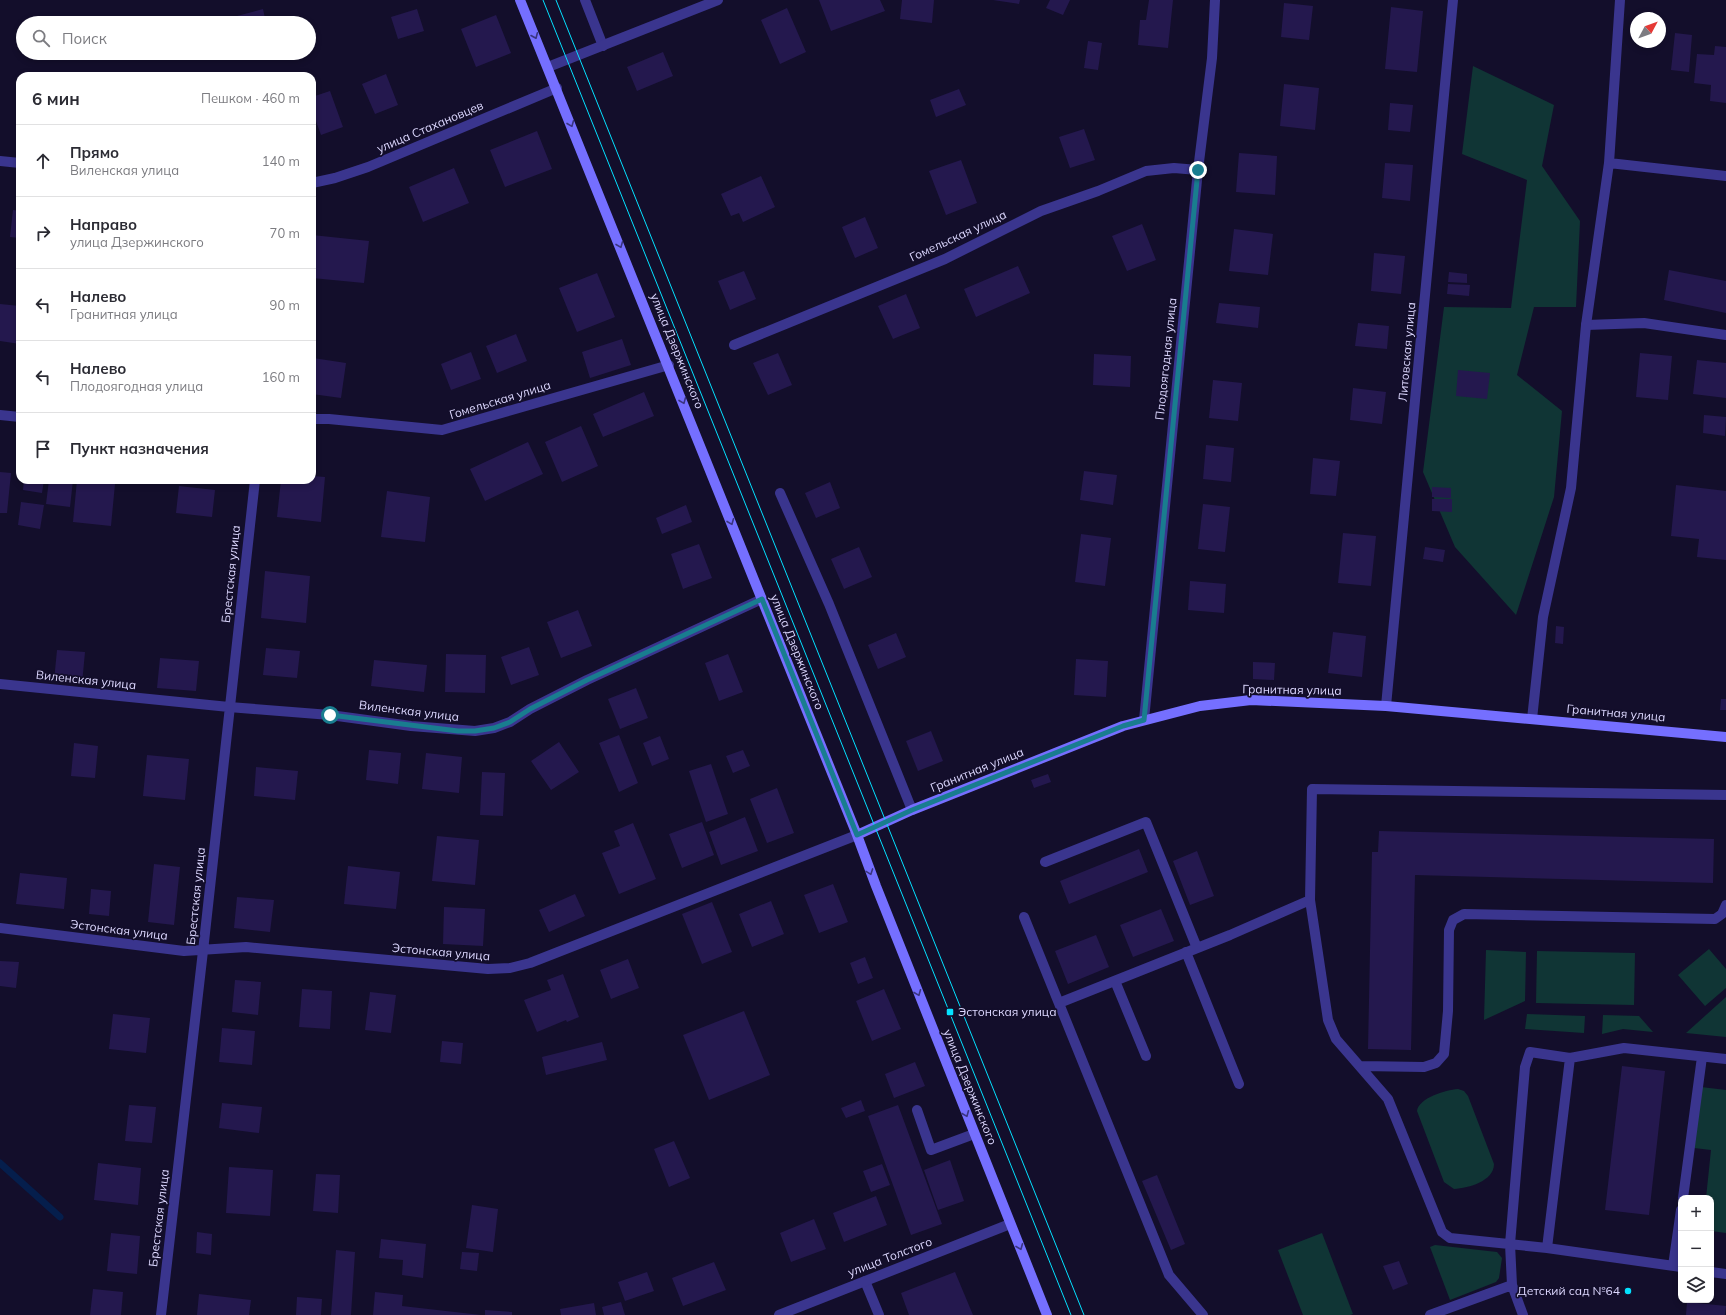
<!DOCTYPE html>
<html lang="ru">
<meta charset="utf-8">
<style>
body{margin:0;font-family:Mulish,sans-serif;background:#f2f2f3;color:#2b2b33}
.controls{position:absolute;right:12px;bottom:12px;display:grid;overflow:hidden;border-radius:8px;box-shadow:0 2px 6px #0003}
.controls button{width:36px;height:36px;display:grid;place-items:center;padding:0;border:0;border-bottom:1px solid #e1e1e2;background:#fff;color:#2b2b33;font:20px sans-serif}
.compass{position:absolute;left:1630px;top:12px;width:36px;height:36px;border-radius:50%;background:#fff;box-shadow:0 2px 6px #0003;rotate:49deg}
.stop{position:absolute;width:12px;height:12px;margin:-9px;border:3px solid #197d8f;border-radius:50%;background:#fff}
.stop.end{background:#197d8f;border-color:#fff;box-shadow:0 1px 4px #0008}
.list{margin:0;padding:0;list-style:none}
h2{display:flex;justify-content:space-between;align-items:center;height:52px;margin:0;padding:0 16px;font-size:17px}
h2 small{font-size:13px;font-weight:400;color:#7c7c81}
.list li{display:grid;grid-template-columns:26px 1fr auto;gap:12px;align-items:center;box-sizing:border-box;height:72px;padding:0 16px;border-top:1px solid #e1e1e2}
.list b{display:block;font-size:15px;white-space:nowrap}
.list p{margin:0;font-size:13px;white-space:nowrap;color:#7c7c81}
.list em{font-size:13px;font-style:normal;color:#7c7c81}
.icon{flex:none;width:22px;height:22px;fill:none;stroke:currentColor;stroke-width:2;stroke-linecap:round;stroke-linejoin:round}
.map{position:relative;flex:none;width:1726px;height:1315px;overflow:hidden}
.search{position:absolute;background:#fff;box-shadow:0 2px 6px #0003;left:16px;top:16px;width:300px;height:44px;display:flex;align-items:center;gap:10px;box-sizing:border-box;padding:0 14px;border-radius:22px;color:#7c7c81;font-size:15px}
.panel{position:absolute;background:#fff;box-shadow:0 2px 6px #0003;left:16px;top:72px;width:300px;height:412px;border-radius:12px}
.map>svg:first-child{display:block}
.green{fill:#103535}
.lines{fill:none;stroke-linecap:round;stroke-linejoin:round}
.stream{stroke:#051e4c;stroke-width:7}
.building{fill:#24184e}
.lane{stroke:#3a358e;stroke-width:10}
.street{stroke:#3a358e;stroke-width:10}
.secondary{stroke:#756fff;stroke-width:10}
.tram{stroke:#04e1ff;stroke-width:1}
.oneway{stroke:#3a3580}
.route{stroke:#197d8f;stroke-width:5}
.poi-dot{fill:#04e1ff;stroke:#130e2b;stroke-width:1.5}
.labels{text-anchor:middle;stroke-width:3.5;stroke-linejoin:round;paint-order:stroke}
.street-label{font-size:12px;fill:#ddd8ff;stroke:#130e2b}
.poi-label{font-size:12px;fill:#ddd8ff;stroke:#130e2b;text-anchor:start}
</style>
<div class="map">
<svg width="1726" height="1315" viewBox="0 0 1726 1315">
<rect width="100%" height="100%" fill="#130e2b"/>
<path class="green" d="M 1473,66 L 1554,105 L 1542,166 L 1580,221 L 1576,307 L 1534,307 L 1517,375 L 1562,411 L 1554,497 L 1516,615 L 1455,547 L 1423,472 L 1444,307 L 1511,308 L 1527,180 L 1462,154 Z
M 1709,949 L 1726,969 L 1726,988 L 1705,1006 L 1678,975 Z
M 1486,950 L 1526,952 L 1525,1001 L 1484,1020 Z
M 1537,951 L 1635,953 L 1634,1005 L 1536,1003 Z
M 1726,997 L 1726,1037 L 1686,1033 Z
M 1527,1014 L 1585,1016 L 1584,1033 L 1525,1029 Z
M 1603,1015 L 1639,1016 L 1653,1032 L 1623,1029 L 1602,1034 Z
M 1701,1087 L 1726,1090 L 1726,1233 L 1711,1231 L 1711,1198 L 1706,1198 L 1711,1150 L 1694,1148 Z
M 1458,1089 L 1464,1091 L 1468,1096 L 1494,1164 C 1494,1181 1469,1188 1454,1189 L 1444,1182 L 1417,1111 C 1419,1098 1445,1090 1458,1089 Z
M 1322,1233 L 1353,1314 L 1350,1315 L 1303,1315 L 1278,1250 Z
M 1435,1245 L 1497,1252 L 1502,1258 L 1499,1278 L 1496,1282 L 1450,1300 L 1430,1247 Z"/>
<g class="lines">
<path class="stream" d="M 0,1163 L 60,1217"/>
</g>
<path class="building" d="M 819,0 L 880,0 L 885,11 L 831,31 Z
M 902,0 L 934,0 L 932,23 L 900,19 Z
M 993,0 L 1020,0 L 1019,4 Z
M 1050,0 L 1070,0 L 1063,15 L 1046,8 Z
M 1149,0 L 1173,0 L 1168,48 L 1138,45 L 1140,20 L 1146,20 Z
M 1284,3 L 1313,6 L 1309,40 L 1281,37 Z
M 1391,7 L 1423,11 L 1417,72 L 1385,69 Z
M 787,8 L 806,52 L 780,64 L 761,20 Z
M 263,9 L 266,23 L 238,23 L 237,16 Z
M 417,9 L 424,31 L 398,39 L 391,17 Z
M 496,15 L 511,53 L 476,67 L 461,29 Z
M 1675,33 L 1692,35 L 1689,72 L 1671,70 Z
M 1088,41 L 1102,43 L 1098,70 L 1084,68 Z
M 1715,46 L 1726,47 L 1726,103 L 1710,101 L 1711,85 L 1694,83 L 1697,54 L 1714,55 Z
M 663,52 L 673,76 L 637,91 L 627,67 Z
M 386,74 L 398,105 L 375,114 L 362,84 Z
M 1284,84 L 1319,88 L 1315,130 L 1280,126 Z
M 959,89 L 966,105 L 936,117 L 930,100 Z
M 330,91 L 343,127 L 321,135 L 312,110 L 312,97 Z
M 1390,103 L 1413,105 L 1410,132 L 1388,130 Z
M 1084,129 L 1095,160 L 1070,168 L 1059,137 Z
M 537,131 L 552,169 L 505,187 L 490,150 Z
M 1239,153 L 1277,156 L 1275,195 L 1236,192 Z
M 961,160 L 977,203 L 946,215 L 929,171 Z
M 1385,163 L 1413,165 L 1410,201 L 1382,198 Z
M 454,168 L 469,203 L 423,222 L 409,187 Z
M 761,176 L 775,207 L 743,222 L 739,213 L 731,216 L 721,194 Z
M 13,210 L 20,211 L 20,238 L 10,237 Z
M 865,217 L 878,248 L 855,258 L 842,227 Z
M 1142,224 L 1156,260 L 1127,271 L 1112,236 Z
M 1234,229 L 1273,234 L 1268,275 L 1229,271 Z
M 312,235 L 369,241 L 364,283 L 312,278 Z
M 1374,253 L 1405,256 L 1401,294 L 1371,291 Z
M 1018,266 L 1030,293 L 976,317 L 964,289 Z
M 1669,270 L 1726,281 L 1726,313 L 1664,300 Z
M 744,271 L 756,299 L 730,310 L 718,281 Z
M 1449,272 L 1467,274 L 1467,283 L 1448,282 Z
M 597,273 L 615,317 L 577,332 L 559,288 Z
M 1448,284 L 1470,285 L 1469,296 L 1447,294 Z
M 906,294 L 920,328 L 893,339 L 878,306 Z
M 1219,303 L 1260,307 L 1258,328 L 1216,323 Z
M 0,304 L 20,306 L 20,344 L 0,341 Z
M 1358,323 L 1389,326 L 1387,349 L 1355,346 Z
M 516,334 L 527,361 L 497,373 L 486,346 Z
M 622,339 L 631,365 L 590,378 L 582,352 Z
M 471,352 L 481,379 L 451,390 L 441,364 Z
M 778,353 L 792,385 L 768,395 L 753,363 Z
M 1640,353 L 1672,356 L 1668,400 L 1636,397 Z
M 1094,354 L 1131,356 L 1130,387 L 1093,385 Z
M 313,358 L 346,363 L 341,398 L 312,394 Z
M 1697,360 L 1726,363 L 1726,398 L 1693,394 Z
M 1458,370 L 1490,373 L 1487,399 L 1456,396 Z
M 1213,380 L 1242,383 L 1238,421 L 1209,418 Z
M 1353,388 L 1386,392 L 1382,424 L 1350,420 Z
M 644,392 L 654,416 L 603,437 L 593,414 Z
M 1704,415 L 1726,417 L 1725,436 L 1703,433 Z
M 581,426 L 598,466 L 562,482 L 545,442 Z
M 528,442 L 543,474 L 485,501 L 470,469 Z
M 1206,445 L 1234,448 L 1231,482 L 1203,479 Z
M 1313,458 L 1340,461 L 1336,496 L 1310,494 Z
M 1084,471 L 1117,475 L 1113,505 L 1080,500 Z
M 0,472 L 11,473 L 7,513 L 0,513 Z
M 312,476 L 325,477 L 321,522 L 277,517 L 281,480 L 312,480 Z
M 24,480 L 44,480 L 42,493 L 23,490 Z
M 49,480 L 73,480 L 70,507 L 46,504 Z
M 77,480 L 115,484 L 111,526 L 73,522 Z
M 830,482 L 840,508 L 816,518 L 805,493 Z
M 1676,485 L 1726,491 L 1726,560 L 1697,557 L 1699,539 L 1671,536 Z
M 179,486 L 215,490 L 212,517 L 176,513 Z
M 1432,487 L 1451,488 L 1451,498 L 1432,497 Z
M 387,491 L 430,497 L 425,542 L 381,537 Z
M 1432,499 L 1452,499 L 1452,512 L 1432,511 Z
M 21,502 L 44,505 L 40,529 L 18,525 Z
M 1203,504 L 1230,507 L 1225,552 L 1198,549 Z
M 686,505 L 692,522 L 662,534 L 656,518 Z
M 1343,533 L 1376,536 L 1371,586 L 1338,583 Z
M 1081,534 L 1111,538 L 1105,586 L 1075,582 Z
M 699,544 L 712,578 L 683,589 L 671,554 Z
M 859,547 L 872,577 L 844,589 L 831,559 Z
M 1425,547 L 1445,550 L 1443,562 L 1423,559 Z
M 265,571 L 310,576 L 306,623 L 261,618 Z
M 1190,581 L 1226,584 L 1224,613 L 1188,610 Z
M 578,610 L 592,646 L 561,658 L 547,622 Z
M 1556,626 L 1564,627 L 1563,644 L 1555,643 Z
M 1333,632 L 1366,636 L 1362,677 L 1328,673 Z
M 896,633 L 906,657 L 878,669 L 868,645 Z
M 529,647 L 539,675 L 511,685 L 501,657 Z
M 266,648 L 300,651 L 297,678 L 263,675 Z
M 57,650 L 85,652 L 82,684 L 54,681 Z
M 446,654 L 486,655 L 485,693 L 445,692 Z
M 728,654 L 743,692 L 719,701 L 705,663 Z
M 160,658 L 199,661 L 196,691 L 157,688 Z
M 1076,659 L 1108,661 L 1106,697 L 1074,695 Z
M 374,660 L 427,665 L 424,692 L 371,686 Z
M 1253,662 L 1275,663 L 1274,680 L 1253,679 Z
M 636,688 L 648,718 L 620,729 L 608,699 Z
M 1721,699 L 1726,699 L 1726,710 L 1720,710 Z
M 931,731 L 943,761 L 918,771 L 906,741 Z
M 619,735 L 638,783 L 619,792 L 599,743 Z
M 660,736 L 669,759 L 652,766 L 643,743 Z
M 559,742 L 579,772 L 551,790 L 531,761 Z
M 74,743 L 98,746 L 95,778 L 71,776 Z
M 369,750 L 401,753 L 398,784 L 366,780 Z
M 743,750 L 750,766 L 733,773 L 726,756 Z
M 426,753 L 462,757 L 459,793 L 422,789 Z
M 147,755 L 189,759 L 185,800 L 143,796 Z
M 711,764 L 728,814 L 706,822 L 689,771 Z
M 256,767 L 298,771 L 295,800 L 254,796 Z
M 482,772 L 505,773 L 503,816 L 480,815 Z
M 1048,774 L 1051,782 L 1034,788 L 1031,780 Z
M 777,788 L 794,833 L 767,843 L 750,799 Z
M 745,817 L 758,851 L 721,865 L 709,832 Z
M 702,822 L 714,855 L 682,868 L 669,834 Z
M 633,823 L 656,879 L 619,894 L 602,853 L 620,846 L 614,831 Z
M 1379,831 L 1714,839 L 1713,883 L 1415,875 L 1411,1050 L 1368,1049 L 1372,852 L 1378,852 Z
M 437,836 L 479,840 L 475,885 L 432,881 Z
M 1139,849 L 1148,872 L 1069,904 L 1060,881 Z
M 1197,851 L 1214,896 L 1190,905 L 1173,861 Z
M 154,864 L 180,867 L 174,925 L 148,922 Z
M 348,866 L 400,872 L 396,909 L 344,904 Z
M 20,873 L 67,878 L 64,909 L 16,904 Z
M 833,884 L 848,922 L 819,933 L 804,895 Z
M 91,889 L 111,891 L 109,916 L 89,914 Z
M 575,894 L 585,916 L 549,932 L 539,910 Z
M 237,897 L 274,900 L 270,932 L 234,928 Z
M 771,901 L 784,934 L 752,947 L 739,914 Z
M 712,902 L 732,952 L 702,964 L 682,914 Z
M 444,907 L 485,909 L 483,946 L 443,944 Z
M 1161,909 L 1174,941 L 1133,957 L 1120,925 Z
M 1096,935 L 1109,967 L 1068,984 L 1055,951 Z
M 865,957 L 873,978 L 858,984 L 850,963 Z
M 628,959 L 639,988 L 611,999 L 600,970 Z
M 0,961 L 19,962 L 16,988 L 0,986 Z
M 563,974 L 579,1017 L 567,1022 L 566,1020 L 537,1032 L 524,1000 L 551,990 L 547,980 Z
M 235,980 L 261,982 L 258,1015 L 232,1012 Z
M 302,989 L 332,991 L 330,1029 L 299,1027 Z
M 884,989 L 901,1029 L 872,1041 L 856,1001 Z
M 370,992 L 396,995 L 391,1033 L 365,1030 Z
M 744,1011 L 770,1075 L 709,1100 L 683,1035 Z
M 113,1014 L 150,1018 L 146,1053 L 109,1049 Z
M 222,1028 L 255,1031 L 252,1065 L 219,1062 Z
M 442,1041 L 463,1043 L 461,1064 L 440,1062 Z
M 602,1042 L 607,1060 L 546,1075 L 542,1057 Z
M 915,1062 L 925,1086 L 894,1098 L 885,1074 Z
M 1622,1066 L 1665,1071 L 1649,1215 L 1605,1210 Z
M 861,1100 L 865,1111 L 846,1118 L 841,1108 Z
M 222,1103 L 262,1107 L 259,1133 L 219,1128 Z
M 129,1105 L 156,1107 L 152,1143 L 125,1141 Z
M 898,1105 L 942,1224 L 911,1235 L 868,1116 Z
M 674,1141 L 690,1178 L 669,1187 L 654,1149 Z
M 950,1160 L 964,1201 L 938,1210 L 924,1170 Z
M 98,1163 L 141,1168 L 138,1205 L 94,1200 Z
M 882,1164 L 890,1185 L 871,1192 L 863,1171 Z
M 229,1167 L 273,1170 L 270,1216 L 226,1213 Z
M 316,1174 L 340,1175 L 338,1213 L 313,1211 Z
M 1157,1175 L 1185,1244 L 1171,1250 L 1142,1181 Z
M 876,1196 L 887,1225 L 844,1242 L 833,1213 Z
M 472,1205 L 498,1209 L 493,1252 L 466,1248 Z
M 814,1219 L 826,1249 L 791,1262 L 780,1233 Z
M 197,1232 L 212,1234 L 211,1255 L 196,1253 Z
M 111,1233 L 140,1236 L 137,1274 L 107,1271 Z
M 381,1239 L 426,1244 L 423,1278 L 402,1275 L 403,1260 L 379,1258 Z
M 336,1250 L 355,1252 L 351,1315 L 331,1315 Z
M 462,1252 L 479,1253 L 477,1271 L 460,1269 Z
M 1399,1261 L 1408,1284 L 1393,1290 L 1383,1266 Z
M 714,1262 L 726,1290 L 683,1306 L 672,1278 Z
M 647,1272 L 654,1291 L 625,1301 L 618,1282 Z
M 955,1272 L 973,1315 L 909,1315 L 901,1293 Z
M 93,1289 L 123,1292 L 121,1315 L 90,1315 Z
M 375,1292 L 403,1295 L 402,1306 L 481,1315 L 373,1315 Z
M 199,1294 L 251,1300 L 249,1315 L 197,1315 Z
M 297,1297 L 322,1299 L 321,1315 L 296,1315 Z
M 621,1302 L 625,1315 L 604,1315 L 602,1307 Z
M 1687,1302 L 1726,1306 L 1725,1315 L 1686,1315 Z
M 594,1303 L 596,1315 L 561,1315 L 560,1309 Z
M 485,1310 L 512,1312 L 512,1315 L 485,1315 Z"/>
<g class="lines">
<path class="lane" d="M 585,0 L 603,46
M 1586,325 L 1644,323 L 1726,335
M 780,493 L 829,604 L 912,810
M 1045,862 L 1146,822 L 1197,948
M 1024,917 L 1169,1275 L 1203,1315
M 1186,952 L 1239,1084
M 1115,981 L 1146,1056
M 1059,1003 L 1230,935 L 1310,900
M 1361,1066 L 1424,1067 L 1436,1063 L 1444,1054 L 1448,1011 L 1449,930 L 1453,920 L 1464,914 L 1715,919 L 1722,914 L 1726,905
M 917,1110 L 931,1150 L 974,1134
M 1683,1198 L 1702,1057
M 1547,1248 L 1570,1058 L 1624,1048 L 1726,1059
M 1673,1266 L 1681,1210
M 1681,1267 L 1547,1248 L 1450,1238 L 1442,1232 L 1388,1099 L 1336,1039 L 1328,1020 L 1310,900 L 1312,789 L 1726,795
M 1711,1272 L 1726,1274
M 865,1281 L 879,1315
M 1512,1285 L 1523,1315
M 1430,1315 L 1512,1285 L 1510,1244 L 1525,1067 L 1530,1052 L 1570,1058"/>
<path class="street" d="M 548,67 L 718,0
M 0,161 L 20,163
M 1609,163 L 1726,176
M 312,183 L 335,178 L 368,167 L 557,88
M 734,345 L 945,259 L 1041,211 L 1098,191 L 1146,171 L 1174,168 L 1198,170
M 0,415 L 20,417
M 312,419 L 329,419 L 442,430 L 669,365
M 0,684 L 229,707 L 330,715 L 411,726 L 475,731 L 494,728 L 510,722 L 530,709 L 587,680 L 762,599
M 1386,706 L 1453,0
M 1532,719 L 1543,617 L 1571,488 L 1586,325 L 1609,163 L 1620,0
M 1144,720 L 1198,170 L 1212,58 L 1215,0
M 0,928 L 184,951 L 246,947 L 488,969 L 510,968 L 530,963 L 857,835
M 161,1315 L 203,951 L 255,480
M 779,1315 L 1010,1224"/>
<path class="secondary" d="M 520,0 L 857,835 L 876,886 L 1047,1315
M 857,835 L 912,810 L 1123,726 L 1200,706 L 1251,700 L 1386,706 L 1726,737"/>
<path class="tram" d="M 543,0 L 1071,1315
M 556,0 L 1084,1315"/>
</g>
<defs><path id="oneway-chevron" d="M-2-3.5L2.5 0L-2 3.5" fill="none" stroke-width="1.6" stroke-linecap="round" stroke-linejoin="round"/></defs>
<g class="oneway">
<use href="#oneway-chevron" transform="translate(535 36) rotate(67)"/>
<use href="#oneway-chevron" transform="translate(571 124) rotate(68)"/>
<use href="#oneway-chevron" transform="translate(620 245) rotate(68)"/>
<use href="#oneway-chevron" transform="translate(683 401) rotate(68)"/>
<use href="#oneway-chevron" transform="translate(731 522) rotate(68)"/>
<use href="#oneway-chevron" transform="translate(870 872) rotate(70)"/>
<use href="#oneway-chevron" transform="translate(918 993) rotate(68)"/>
<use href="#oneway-chevron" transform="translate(966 1114) rotate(68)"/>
<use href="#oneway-chevron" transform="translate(1020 1247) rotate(68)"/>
</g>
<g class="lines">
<path class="route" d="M 330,715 L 458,731 L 475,731 L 494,728 L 510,722 L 530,709 L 587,680 L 762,599 L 857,835 L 912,810 L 1123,726 L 1144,720 L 1198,170"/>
</g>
<g class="poi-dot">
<rect x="946" y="1008" width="8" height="8" rx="2"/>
<circle cx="1628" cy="1291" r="4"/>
</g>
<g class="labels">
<g class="street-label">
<text transform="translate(430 127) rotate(-23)" y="4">улица Стахановцев</text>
<text transform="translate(958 236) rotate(-25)" y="4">Гомельская улица</text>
<text transform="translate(677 351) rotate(68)" y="4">улица Дзержинского</text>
<text transform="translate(1407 352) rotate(-85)" y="4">Литовская улица</text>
<text transform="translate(1166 359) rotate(-84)" y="4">Плодоягодная улица</text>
<text transform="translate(500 400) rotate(-17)" y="4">Гомельская улица</text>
<text transform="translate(231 574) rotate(-84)" y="4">Брестская улица</text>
<text transform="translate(797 652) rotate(68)" y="4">улица Дзержинского</text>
<text transform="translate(86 680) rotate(6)" y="4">Виленская улица</text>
<text transform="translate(1292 690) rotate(1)" y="4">Гранитная улица</text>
<text transform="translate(409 711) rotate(7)" y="4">Виленская улица</text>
<text transform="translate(1616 713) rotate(5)" y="4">Гранитная улица</text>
<text transform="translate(977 770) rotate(-22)" y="4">Гранитная улица</text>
<text transform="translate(196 896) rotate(-84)" y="4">Брестская улица</text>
<text transform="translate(119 930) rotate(7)" y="4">Эстонская улица</text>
<text transform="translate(441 952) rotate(5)" y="4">Эстонская улица</text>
<text transform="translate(970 1087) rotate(68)" y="4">улица Дзержинского</text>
<text transform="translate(159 1218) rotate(-83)" y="4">Брестская улица</text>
<text transform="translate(890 1257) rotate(-21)" y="4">улица Толстого</text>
</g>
<g class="poi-label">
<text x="958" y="1016">Эстонская улица</text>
<text x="1620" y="1295" text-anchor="end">Детский сад №64</text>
</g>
</g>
</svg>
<div class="controls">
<button>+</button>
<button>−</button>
<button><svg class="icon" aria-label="layers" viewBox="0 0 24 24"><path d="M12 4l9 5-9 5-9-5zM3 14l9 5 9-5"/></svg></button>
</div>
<svg class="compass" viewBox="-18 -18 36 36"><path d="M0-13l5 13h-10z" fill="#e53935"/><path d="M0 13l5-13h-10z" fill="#7c7c81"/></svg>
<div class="stop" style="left:330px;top:715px"></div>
<div class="stop end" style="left:1198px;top:170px"></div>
<div class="search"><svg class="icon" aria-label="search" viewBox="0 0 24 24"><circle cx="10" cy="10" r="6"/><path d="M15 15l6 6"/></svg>Поиск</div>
<section class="panel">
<h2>6 мин<small>Пешком · 460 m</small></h2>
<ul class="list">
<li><svg class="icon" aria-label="ahead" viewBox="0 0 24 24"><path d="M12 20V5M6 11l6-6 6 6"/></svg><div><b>Прямо</b><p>Виленская улица</p></div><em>140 m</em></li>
<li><svg class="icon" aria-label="right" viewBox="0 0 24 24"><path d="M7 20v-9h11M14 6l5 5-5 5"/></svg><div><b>Направо</b><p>улица Дзержинского</p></div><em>70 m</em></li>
<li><svg class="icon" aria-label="left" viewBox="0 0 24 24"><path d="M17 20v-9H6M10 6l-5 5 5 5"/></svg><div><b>Налево</b><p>Гранитная улица</p></div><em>90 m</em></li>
<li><svg class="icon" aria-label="left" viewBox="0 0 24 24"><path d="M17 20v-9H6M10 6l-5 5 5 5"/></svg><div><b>Налево</b><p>Плодоягодная улица</p></div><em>160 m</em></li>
<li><svg class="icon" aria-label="arrive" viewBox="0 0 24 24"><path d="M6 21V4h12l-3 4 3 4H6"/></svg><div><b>Пункт назначения</b></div></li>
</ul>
</section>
</div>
